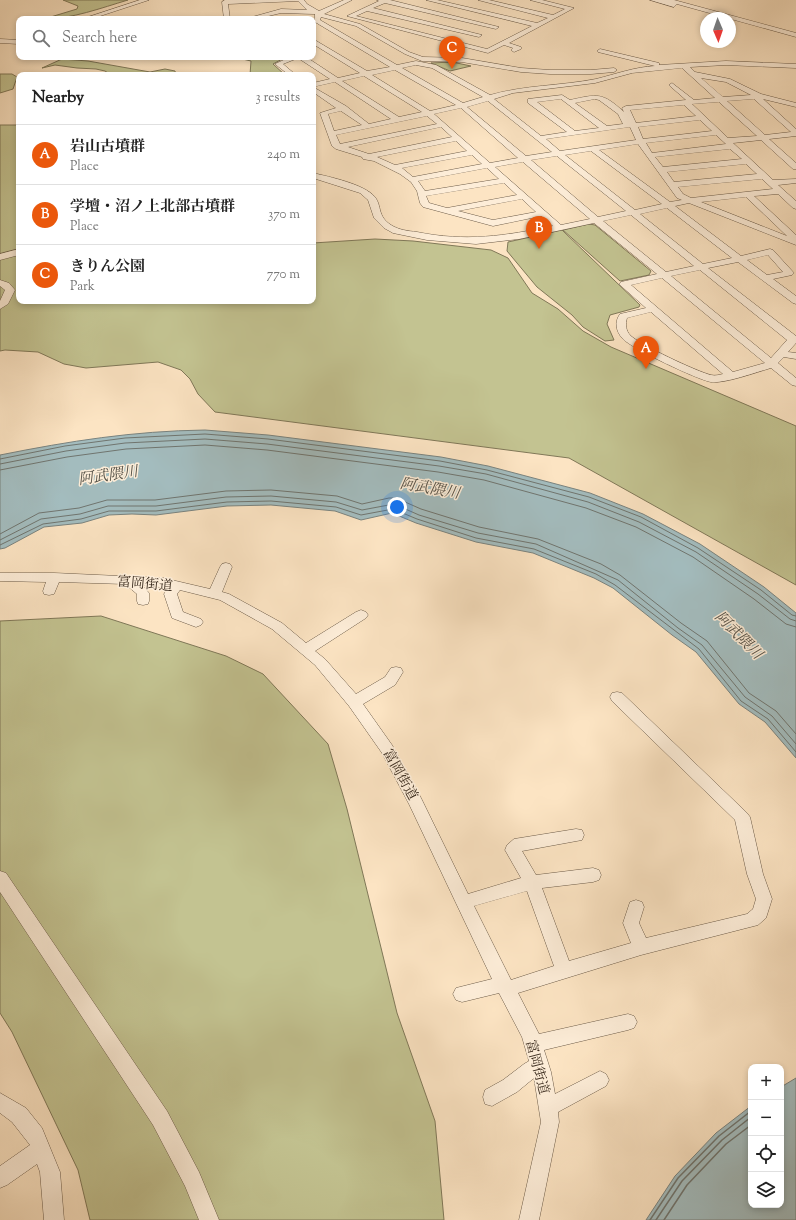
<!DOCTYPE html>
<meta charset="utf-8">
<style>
body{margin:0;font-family:"Sorts Mill Goudy","Noto Serif JP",serif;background:#f2f2f2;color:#222}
.controls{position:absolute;right:12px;bottom:12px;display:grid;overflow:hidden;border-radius:8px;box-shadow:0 2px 6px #0003}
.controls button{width:36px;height:36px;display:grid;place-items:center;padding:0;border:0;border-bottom:1px solid #e0e0e0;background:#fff;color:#222;font:20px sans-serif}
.compass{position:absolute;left:700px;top:12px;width:36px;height:36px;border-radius:50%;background:#fff;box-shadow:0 2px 6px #0003;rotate:178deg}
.you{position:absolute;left:397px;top:507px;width:14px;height:14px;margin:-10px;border:3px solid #fff;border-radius:50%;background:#1a73e8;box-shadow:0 0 0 6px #1a73e833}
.badge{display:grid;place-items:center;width:26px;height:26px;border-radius:50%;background:#ea580c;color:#fff;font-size:13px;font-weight:700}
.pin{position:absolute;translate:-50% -33px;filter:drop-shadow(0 1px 2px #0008)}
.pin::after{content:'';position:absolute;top:21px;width:14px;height:12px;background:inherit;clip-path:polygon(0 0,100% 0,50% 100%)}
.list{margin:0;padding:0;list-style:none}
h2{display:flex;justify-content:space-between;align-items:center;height:52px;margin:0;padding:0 16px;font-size:17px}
h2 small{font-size:13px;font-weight:400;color:#767676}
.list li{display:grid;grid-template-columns:26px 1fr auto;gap:12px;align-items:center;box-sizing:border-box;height:60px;padding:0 16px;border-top:1px solid #e0e0e0}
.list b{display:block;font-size:15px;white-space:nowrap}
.list p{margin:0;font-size:13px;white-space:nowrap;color:#767676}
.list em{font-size:13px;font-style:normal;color:#767676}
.icon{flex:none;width:22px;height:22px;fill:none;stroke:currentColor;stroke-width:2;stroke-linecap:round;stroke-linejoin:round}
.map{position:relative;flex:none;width:796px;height:1220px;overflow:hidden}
.search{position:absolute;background:#fff;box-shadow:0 2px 6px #0003;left:16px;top:16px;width:300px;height:44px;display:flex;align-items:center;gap:10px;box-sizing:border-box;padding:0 14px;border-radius:8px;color:#767676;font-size:15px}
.panel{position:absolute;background:#fff;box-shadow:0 2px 6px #0003;left:16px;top:72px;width:300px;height:232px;border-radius:8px}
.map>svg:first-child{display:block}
.green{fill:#c3c391;stroke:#807858}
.water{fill:#a3bcbe;stroke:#7a837f}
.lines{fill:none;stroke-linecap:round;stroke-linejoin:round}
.shore-far1{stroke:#70756f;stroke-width:1}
.shore{stroke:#70756f;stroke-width:1.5}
.minor-casing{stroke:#6d5c49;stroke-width:1}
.minor{fill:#fdedd8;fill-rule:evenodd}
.labels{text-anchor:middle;stroke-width:3;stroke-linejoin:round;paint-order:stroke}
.street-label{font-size:14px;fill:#3d2e20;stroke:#fdedd8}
.water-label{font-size:15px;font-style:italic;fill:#565248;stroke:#fdedd8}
</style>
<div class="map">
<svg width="796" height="1220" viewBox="0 0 796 1220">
<rect width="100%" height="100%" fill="#fce4c3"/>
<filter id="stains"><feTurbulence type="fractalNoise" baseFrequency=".005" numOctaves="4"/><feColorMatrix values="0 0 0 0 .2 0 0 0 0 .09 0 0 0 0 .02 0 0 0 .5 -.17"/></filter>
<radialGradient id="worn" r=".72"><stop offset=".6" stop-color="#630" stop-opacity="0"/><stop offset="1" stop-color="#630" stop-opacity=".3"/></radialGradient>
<path class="green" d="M 63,0 L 128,0 C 101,8 72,19 44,19 L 77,9 L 78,6 Z
M 234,57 L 286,57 L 273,64 L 285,75 L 250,75 L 251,61 Z
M 62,59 L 88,61 L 150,72 L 165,69 L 175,71 L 176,75 L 111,75 L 105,71 L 96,69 L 77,68 L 55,65 L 42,68 Z
M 452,62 L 471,66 L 450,71 L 431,63 Z
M 0,74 L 12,74 L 17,77 L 13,89 L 0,93 Z
M 0,125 L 19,125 L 19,301 L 313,301 L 313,243 L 375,239 L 413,241 L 491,250 L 508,258 L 532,293 L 558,309 L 583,331 L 611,347 L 796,426 L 796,585 L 569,458 L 215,412 L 198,394 L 190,379 L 181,370 L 158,362 L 86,368 L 64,364 L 38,352 L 5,350 L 0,351 Z
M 589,224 L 595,225 L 651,271 L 649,275 L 620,281 L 563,230 Z
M 562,230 L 640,305 L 639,307 L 610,315 L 607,324 L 614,340 L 605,341 L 583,327 L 572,315 L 537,287 L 507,251 L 508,242 Z
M 101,616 L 226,656 L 263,674 L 328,744 L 347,809 L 397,1013 L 435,1121 L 444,1220 L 90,1220 L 78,1170 L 12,1032 L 0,1013 L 0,621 Z"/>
<path class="water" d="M 205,430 L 268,435 L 441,457 L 488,466 L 590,493 L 643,514 L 700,544 L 764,587 L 796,613 L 796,758 L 765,722 L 739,704 L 696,652 L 672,635 L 613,588 L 594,578 L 533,553 L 476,542 L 416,523 L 392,513 L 361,520 L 335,511 L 271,505 L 227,506 L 156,515 L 132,514 L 109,515 L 82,523 L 44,527 L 5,548 L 0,549 L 0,455 C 70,441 133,431 205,430 Z
M 796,1078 L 796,1220 L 646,1220 L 675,1176 L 716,1133 L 751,1106 L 751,1205 L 781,1205 L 781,1087 Z"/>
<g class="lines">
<path class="shore-far1" d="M 0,459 L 65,446 L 125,438 L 205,434 L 268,439 L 440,461 L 487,470 L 589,497 L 641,517 L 698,548 L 761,590 L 792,615 L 796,616
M 0,464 L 66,451 L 125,443 L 205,439 L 267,444 L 439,466 L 486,474 L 588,502 L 639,522 L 696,552 L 758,594 L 790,619 L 796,621
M 0,470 L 67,457 L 126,449 L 205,445 L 267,450 L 438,472 L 484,480 L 586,508 L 636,527 L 693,557 L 754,599 L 786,624 L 796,627
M 0,534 L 39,513 L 79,508 L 107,500 L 155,500 L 226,491 L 271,490 L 337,496 L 362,504 L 389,498 L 396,498 L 421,509 L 479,527 L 538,539 L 601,564 L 620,575 L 681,623 L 707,641 L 749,693 L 776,711 L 796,734
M 0,540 L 41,519 L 80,514 L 108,506 L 156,506 L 226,497 L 271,496 L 336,502 L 362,510 L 394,504 L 419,515 L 478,533 L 536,544 L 618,580 L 678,628 L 702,645 L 745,697 L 772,716 L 796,744
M 0,545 L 43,524 L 81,519 L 109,511 L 156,511 L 227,502 L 271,501 L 336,507 L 361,515 L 393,509 L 417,519 L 476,538 L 534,549 L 596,574 L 615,585 L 699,649 L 741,701 L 768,719 L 796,752"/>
<path class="shore" d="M 650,1220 L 678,1178 L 719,1136 L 751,1111
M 656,1220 L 682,1181 L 722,1140 L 751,1117
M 664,1220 L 687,1185 L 726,1144 L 751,1125"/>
<g class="minor-casing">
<path id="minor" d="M 140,0 L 149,0 L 91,19 L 82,19 Z
M 225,0 L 304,0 L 307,4 L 319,11 L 344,0 L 352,0 L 324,14 L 360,24 L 409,52 L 423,57 L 462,58 L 521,68 L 550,70 L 591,70 L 614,68 L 617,70 L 614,72 L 591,74 L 550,74 L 521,72 L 462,62 L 422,61 L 405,54 L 356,26 L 321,17 L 320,20 L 397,65 L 416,61 L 436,65 L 490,95 C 525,85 560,86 596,79 C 616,74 635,67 655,66 L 598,52 L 597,51 L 600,49 L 659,63 L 659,65 L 726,61 L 796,64 L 796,68 L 726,65 L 690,67 L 695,72 L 730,79 L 761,94 L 796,103 L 796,107 L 763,99 L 796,129 L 796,136 L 769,139 L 796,163 L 796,169 L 793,169 L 761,140 L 733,143 L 773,180 L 796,179 L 796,183 L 778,185 L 796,201 L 796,209 L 793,208 L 778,194 L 754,196 L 796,235 L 796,245 L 689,203 L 675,206 L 741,256 L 770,249 L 773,250 L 794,273 L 792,275 L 773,279 L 796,296 L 796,304 L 793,303 L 738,262 L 708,268 L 796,336 L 796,343 L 788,352 L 796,353 L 796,359 L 784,357 L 778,363 L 796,378 L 796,386 L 792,385 L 771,368 C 757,372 724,384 711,382 C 698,380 631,348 623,339 C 616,332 614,322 620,314 L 646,308 L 619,284 L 621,282 L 657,274 L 594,223 L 519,239 L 476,244 L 427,240 L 393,233 L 384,228 L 374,218 L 368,200 L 360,193 L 313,178 L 313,173 C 330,177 364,184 375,197 C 382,206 377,216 391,225 C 399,230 408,231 417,232 C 466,242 505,236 553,226 L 541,216 L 493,226 L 423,207 L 420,203 L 417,191 L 411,182 L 400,174 L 374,161 L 363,159 L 362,157 L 336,149 L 332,146 L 320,113 L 336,108 L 313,92 L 313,83 L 330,79 L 298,58 L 283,64 L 296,75 L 289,75 L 275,64 L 290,57 L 306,57 L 338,78 L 360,73 L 313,44 L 313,39 L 367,71 L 390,67 L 315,22 L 315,14 L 314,14 L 281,13 L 256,19 L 245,19 L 281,9 L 307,10 L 298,1 L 228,4 L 230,19 L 224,19 L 222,2 ZM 416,65 L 432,68 L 483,97 L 463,103 L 402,68 ZM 682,68 L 715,98 L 694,100 L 672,83 L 669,85 L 670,86 L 686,100 L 626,106 L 622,108 L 624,112 C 602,92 598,94 570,100 L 562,95 L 528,99 L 528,103 L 567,132 L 541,136 L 494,99 L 513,93 L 595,83 L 632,73 ZM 395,70 L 456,105 L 430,111 L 372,75 ZM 364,76 L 422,112 L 399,117 L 342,81 ZM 701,78 L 726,82 L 751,95 L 723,97 ZM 335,82 L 391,119 L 369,124 L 346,106 L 313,87 ZM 561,99 L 599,128 L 575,131 L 537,102 ZM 595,99 L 599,100 L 618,114 L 623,124 L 607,126 L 575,103 ZM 754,99 L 791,132 L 765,135 L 727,101 ZM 488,101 L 552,152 L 526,156 L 467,107 ZM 719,102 L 757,136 L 728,138 L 692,104 ZM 684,105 L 696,116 L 636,123 L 630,110 ZM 461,108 L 518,158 L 490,163 L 434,114 ZM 341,111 L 362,125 L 334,131 L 328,114 ZM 427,116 L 437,124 L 340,144 L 336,135 ZM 700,120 L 712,131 L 643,139 L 638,127 ZM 441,127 L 452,137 L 369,154 L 348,147 ZM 630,127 L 636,140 L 560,151 L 546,139 ZM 716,135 L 726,144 L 652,153 L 646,143 ZM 456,141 L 467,151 L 395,165 L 377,157 ZM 638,144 L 677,198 L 682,200 L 670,202 L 599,150 ZM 730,149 L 742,159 L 663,167 L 655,157 ZM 591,151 L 662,204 L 635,210 L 565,155 ZM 472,155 L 482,164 L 413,177 L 402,168 ZM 557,156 L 626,211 L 598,217 L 531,160 ZM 523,162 L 590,219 L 561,225 L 495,167 ZM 746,164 L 757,174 L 674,182 L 667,172 ZM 487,168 L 499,179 L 425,191 L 418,181 ZM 762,179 L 773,189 L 691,198 L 683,194 L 678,187 ZM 504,183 L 517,195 L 447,208 L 429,203 L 426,196 ZM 746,197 L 787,236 L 701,202 ZM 522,199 L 536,212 L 493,220 L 458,211 ZM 667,208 L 732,258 L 703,264 L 640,214 ZM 631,215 L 694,266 L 666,272 L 603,221 ZM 768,255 L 783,272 L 767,275 L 747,260 ZM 700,270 L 787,340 L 771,358 L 671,276 ZM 662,278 L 765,363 L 733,372 L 631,285 ZM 651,312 L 723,374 C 719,375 715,376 711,375 C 698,372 638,344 630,335 C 626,331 625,324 627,318 Z
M 377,0 L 390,0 L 499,27 L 496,29 L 385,3 L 373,8 L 482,35 L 479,37 L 367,11 L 356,16 L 487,49 L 532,26 L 426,0 L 437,0 L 537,23 L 548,18 L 478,0 L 489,0 L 553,15 L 565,9 L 530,0 L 542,0 L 574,8 L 509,43 L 521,47 L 521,49 L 514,52 L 511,50 L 513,48 L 504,45 L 488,53 L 347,16 L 379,1 Z
M 650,0 L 674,0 L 796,33 L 796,37 L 677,4 L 674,7 Z
M 0,39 L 19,40 L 19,44 L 0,43 Z
M 19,249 L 19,255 L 0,260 L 0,254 Z
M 0,280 L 9,283 L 15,290 L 8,304 L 0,309 L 0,301 L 5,290 L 0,286 Z
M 226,563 L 230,564 L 232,567 L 222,592 L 229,594 L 282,623 L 306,643 L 356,612 L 361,610 L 366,612 L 368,615 L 366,618 L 315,651 L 325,659 L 356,694 L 385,677 L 391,668 L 396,667 L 401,668 L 403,672 L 395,685 L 363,704 L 392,745 L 421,798 L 468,894 L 521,878 L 505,850 L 507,845 L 514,839 L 576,829 L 582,830 L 584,835 L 582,840 L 522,851 L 536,875 L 593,868 L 599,870 L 601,875 L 599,880 L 593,882 L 542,888 L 569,961 L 631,943 L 623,923 L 630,902 L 636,900 L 642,902 L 644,907 L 639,923 L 646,938 L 747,914 L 753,909 L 756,899 L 747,874 L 735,820 L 612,701 L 610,697 L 612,693 L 617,692 L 622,693 L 747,813 L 750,817 L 763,874 L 772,899 L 766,918 L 758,925 L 641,955 L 518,993 L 539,1034 L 628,1014 L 634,1016 L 637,1022 L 634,1028 L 628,1030 L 544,1050 L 551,1072 L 555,1094 L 600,1071 L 606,1074 L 609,1080 L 606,1086 L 558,1112 L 559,1122 L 539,1220 L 519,1220 L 541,1122 L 534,1078 L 517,1092 L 492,1106 L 485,1104 L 483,1097 L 485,1090 L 503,1080 L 524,1064 L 529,1061 L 522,1037 L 499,993 L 462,1002 L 456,1000 L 453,994 L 456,988 L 492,979 L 409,804 L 382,753 L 349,706 L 315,665 L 272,629 L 220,600 L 180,590 L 177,594 L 183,612 L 201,619 L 203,622 L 201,625 L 196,627 L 172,618 L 164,594 L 168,588 L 142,585 L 149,593 L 149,601 L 148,604 L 143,605 L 138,604 L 137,601 L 137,594 L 125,584 L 59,582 L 54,594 L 49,595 L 44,594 L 43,591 L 46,582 L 0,581 L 0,573 L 54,573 L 163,578 L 210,589 L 220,567 L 222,564 ZM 527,891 L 554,966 L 511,980 L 474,906 Z
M 0,871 L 6,873 L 167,1111 L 199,1172 L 219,1220 L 199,1220 L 185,1186 L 153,1125 L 0,892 Z
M 0,1093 L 26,1108 L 42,1128 L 60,1172 L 64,1220 L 44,1220 L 40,1172 L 37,1164 L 7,1185 L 0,1188 L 0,1166 L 30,1145 L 12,1122 L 0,1113 Z"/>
</g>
<use href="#minor" class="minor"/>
</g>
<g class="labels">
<g class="street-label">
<text transform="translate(145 583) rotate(5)" y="5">富岡街道</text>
<text transform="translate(401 774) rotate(61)" y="5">富岡街道</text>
<text transform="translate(538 1067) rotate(75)" y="5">富岡街道</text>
</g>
<g class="water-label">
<text transform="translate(108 475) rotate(-8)" y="5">阿武隈川</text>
<text transform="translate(430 488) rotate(10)" y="5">阿武隈川</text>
<text transform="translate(739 635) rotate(45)" y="5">阿武隈川</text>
</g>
</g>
<rect width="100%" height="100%" filter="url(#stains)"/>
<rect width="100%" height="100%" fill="url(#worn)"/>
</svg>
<div class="controls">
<button>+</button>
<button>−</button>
<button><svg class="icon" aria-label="locate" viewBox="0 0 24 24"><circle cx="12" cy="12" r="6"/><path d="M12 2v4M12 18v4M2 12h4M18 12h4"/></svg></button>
<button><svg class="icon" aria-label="layers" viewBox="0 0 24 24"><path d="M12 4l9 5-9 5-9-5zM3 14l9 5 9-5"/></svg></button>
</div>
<svg class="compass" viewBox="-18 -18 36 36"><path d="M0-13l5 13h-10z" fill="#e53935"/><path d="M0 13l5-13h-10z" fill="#767676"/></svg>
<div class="you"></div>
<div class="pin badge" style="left:646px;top:369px">A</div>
<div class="pin badge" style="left:539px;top:249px">B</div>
<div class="pin badge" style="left:452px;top:69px">C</div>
<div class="search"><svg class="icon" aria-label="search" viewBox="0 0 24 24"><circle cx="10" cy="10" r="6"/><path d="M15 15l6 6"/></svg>Search here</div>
<section class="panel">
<h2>Nearby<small>3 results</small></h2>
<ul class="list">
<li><span class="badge">A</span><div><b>岩山古墳群</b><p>Place</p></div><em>240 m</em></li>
<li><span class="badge">B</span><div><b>学壇・沼ノ上北部古墳群</b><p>Place</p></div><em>370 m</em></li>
<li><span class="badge">C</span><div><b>きりん公園</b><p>Park</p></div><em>770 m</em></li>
</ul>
</section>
</div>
